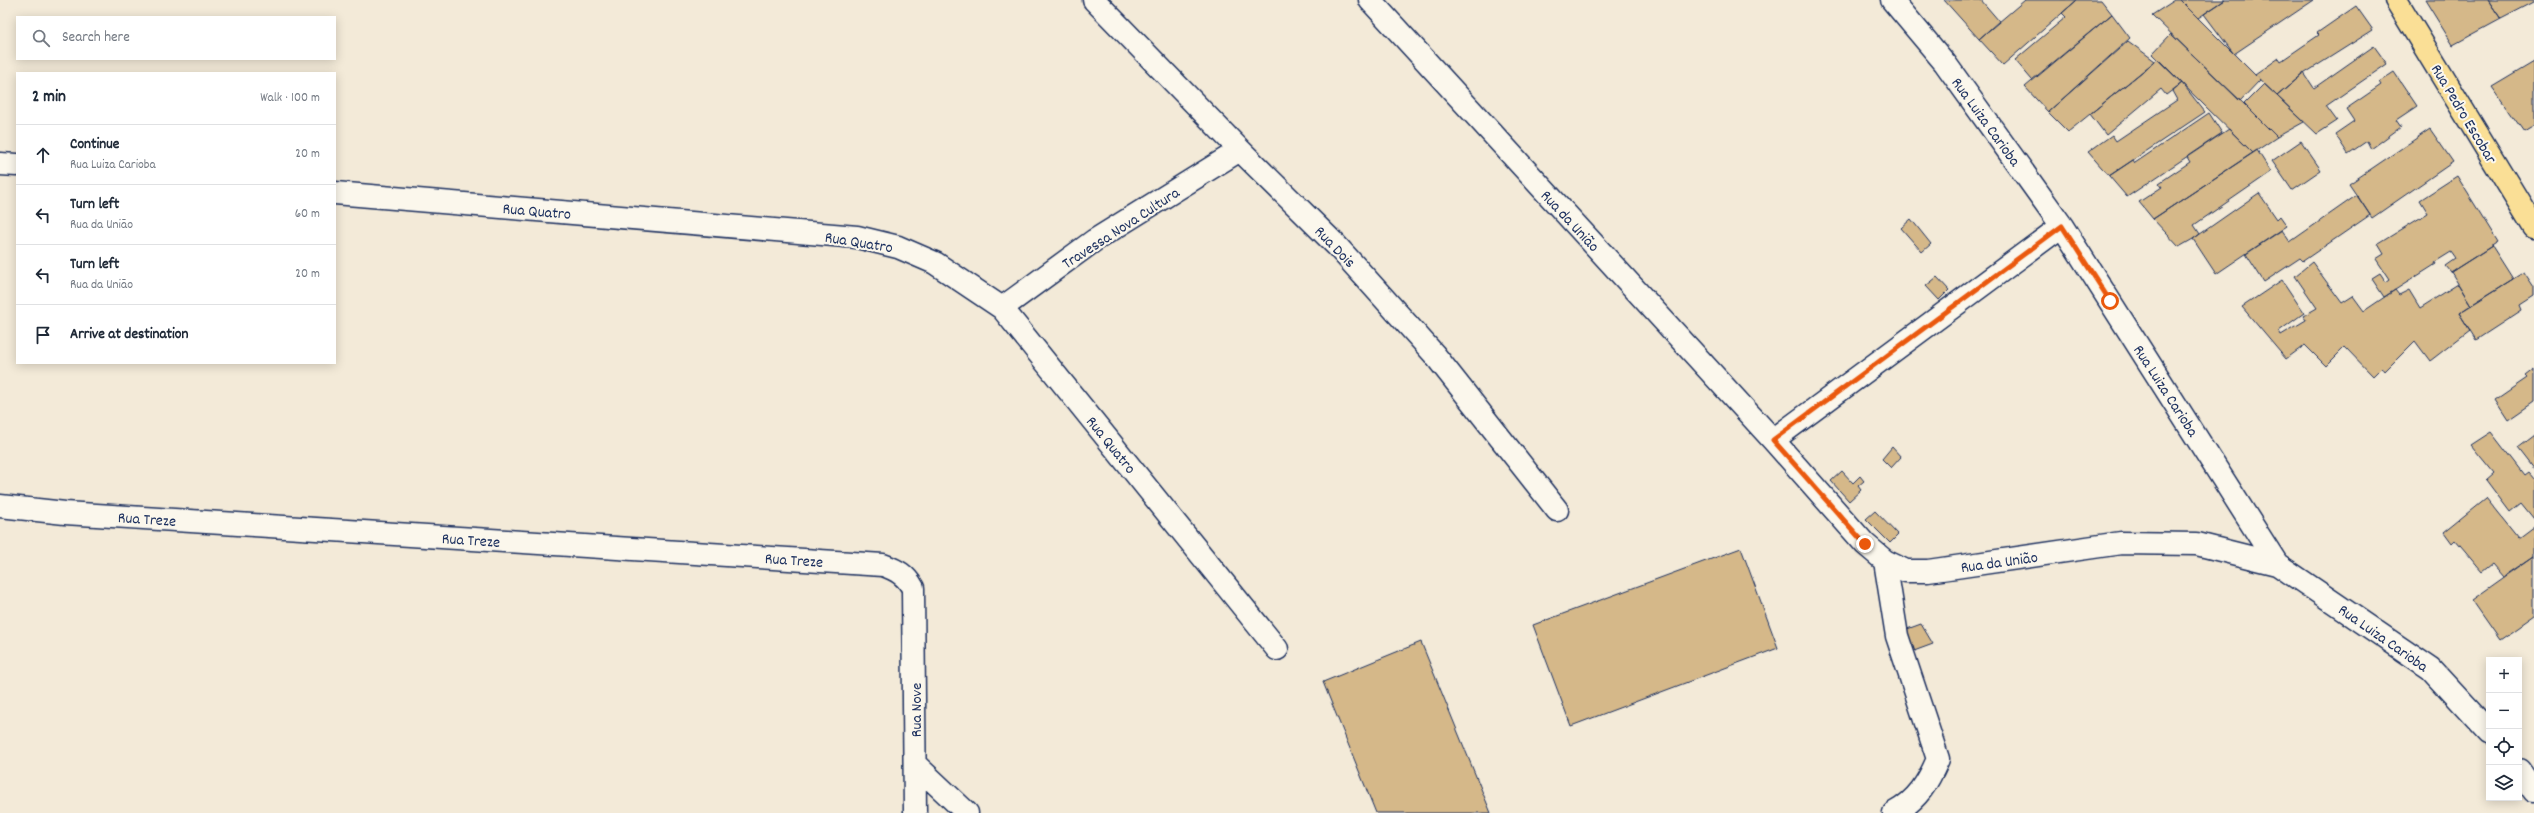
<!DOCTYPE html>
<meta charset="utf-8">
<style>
body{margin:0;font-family:Dekko,sans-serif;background:#f6f6f7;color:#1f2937}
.controls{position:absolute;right:12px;bottom:12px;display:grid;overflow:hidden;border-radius:0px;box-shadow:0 2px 10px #0003}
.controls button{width:36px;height:36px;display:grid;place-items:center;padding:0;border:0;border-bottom:1px solid #e0e1e3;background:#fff;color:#1f2937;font:20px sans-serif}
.stop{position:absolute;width:12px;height:12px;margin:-9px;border:3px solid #ea580c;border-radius:50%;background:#fff}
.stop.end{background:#ea580c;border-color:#fff;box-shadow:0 1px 4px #0008}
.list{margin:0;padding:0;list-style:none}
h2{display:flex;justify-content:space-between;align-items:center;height:52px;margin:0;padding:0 16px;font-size:17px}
h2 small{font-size:13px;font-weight:400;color:#747a83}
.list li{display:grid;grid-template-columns:26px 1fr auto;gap:12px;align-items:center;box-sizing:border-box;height:60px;padding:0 16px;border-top:1px solid #e0e1e3}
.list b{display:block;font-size:15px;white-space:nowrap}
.list p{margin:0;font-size:13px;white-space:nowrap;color:#747a83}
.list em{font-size:13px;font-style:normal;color:#747a83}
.icon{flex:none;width:22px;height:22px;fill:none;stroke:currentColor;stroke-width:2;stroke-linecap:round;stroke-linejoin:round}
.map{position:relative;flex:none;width:2534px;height:813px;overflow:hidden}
.search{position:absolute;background:#fff;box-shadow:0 2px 10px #0003;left:16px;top:16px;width:320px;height:44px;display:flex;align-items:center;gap:10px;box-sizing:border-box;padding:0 14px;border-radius:0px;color:#747a83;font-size:15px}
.panel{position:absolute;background:#fff;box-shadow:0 2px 10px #0003;left:16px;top:72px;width:320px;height:292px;border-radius:0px}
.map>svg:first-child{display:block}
.building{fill:#d5b889;stroke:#1b2f5e}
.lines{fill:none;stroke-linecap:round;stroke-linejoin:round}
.minor-casing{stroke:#1b2f5e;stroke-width:25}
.major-casing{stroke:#1b2f5e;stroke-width:25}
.minor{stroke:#fbf7ec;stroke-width:22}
.major{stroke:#fadf96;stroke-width:22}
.route{stroke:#ea580c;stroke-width:5}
.labels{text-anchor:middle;stroke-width:4;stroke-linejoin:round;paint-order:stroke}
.street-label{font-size:16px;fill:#1b2f5e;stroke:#fbf7ec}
</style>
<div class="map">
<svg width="2534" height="813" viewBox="0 0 2534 813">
<rect width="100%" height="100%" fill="#f3ead8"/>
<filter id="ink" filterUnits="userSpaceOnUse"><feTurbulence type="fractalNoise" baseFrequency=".025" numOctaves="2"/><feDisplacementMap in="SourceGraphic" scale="8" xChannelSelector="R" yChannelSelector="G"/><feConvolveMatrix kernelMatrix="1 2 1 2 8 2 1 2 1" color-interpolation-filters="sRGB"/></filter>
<g filter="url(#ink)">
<path class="building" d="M 1944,0 L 1981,0 L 1999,21 L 1979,39 Z
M 2025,0 L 2077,0 L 2003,65 L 1979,39 Z
M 2077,0 L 2101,0 L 2112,14 L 2032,80 L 2015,60 L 2066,17 L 2062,13 Z
M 2175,0 L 2180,0 L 2260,80 L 2240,101 L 2152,15 Z
M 2180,0 L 2225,0 L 2198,18 Z
M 2225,0 L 2314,0 L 2234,54 L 2204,14 Z
M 2425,0 L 2488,0 L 2501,19 L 2453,45 Z
M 2488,0 L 2534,0 L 2534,2 L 2501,19 Z
M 2356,6 L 2373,30 L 2302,75 L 2277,96 L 2255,75 L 2279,58 L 2281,61 L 2319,35 L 2317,33 Z
M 2112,14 L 2130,38 L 2048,112 L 2025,87 Z
M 2171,34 L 2244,104 L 2277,137 L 2253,153 L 2152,54 Z
M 2128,41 L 2155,61 L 2068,132 L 2048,112 Z
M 2374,46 L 2387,64 L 2326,106 L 2337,121 L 2317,134 L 2277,96 L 2304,73 L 2314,88 Z
M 2158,59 L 2182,83 L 2166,95 L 2161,89 L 2106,135 L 2090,114 Z
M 2534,62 L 2534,126 L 2524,132 L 2492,87 Z
M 2394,72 L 2417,106 L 2396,120 L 2401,127 L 2371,149 L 2367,141 L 2348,154 L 2335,134 L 2354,121 L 2346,109 L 2381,85 L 2379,82 Z
M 2182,83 L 2205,112 L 2109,176 L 2088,152 L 2112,135 L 2116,141 L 2177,100 L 2172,91 Z
M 2264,84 L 2277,96 L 2304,122 L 2277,137 L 2244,104 Z
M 2209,113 L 2222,133 L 2127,197 L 2109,176 L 2133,160 L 2135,163 Z
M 2229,129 L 2253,153 L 2153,219 L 2139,202 L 2162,187 L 2159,183 L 2190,162 L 2187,157 Z
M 2430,129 L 2453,162 L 2372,218 L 2349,184 Z
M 2301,141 L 2321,170 L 2292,190 L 2272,161 Z
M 2257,150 L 2271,172 L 2194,225 L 2200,234 L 2193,239 L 2179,247 L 2153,219 Z
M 2457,176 L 2498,242 L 2451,272 L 2446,266 L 2456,259 L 2451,252 L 2435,262 L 2436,264 L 2384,297 L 2372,279 L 2380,274 L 2386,283 L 2390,280 L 2376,259 L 2384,254 L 2378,244 L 2428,213 L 2420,200 Z
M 2259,193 L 2277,219 L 2280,216 L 2287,226 L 2216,274 L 2193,239 Z
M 2357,195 L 2370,215 L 2303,261 L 2300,258 L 2264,282 L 2246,254 L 2282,230 L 2290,242 Z
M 1911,219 L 1931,244 L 1922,252 L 1901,228 Z
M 2492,246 L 2513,279 L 2471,305 L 2451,272 Z
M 2312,262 L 2342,303 L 2353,296 L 2364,311 L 2395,290 L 2399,295 L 2409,290 L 2420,308 L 2458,284 L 2471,305 L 2459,313 L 2470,330 L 2430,361 L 2415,341 L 2385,371 L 2382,367 L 2373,376 L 2345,347 L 2326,366 L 2305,345 L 2286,359 L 2242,307 L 2282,280 L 2304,313 L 2279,331 L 2281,335 L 2306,320 L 2303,316 L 2317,308 L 2295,276 Z
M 2524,272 L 2534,287 L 2534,296 L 2520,305 L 2522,310 L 2476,340 L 2459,313 Z
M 1937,277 L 1949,290 L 1939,300 L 1926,286 Z
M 2534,369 L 2534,402 L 2508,420 L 2495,400 L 2527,378 L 2525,376 Z
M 2491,432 L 2524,475 L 2528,472 L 2534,479 L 2534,519 L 2521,503 L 2510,512 L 2486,480 L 2494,473 L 2471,445 Z
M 2534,435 L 2534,470 L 2517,448 Z
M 1892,447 L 1901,457 L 1891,468 L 1882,459 Z
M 1842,471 L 1853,483 L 1860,476 L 1864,481 L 1858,486 L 1861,490 L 1849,501 L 1831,481 Z
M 2486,498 L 2518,538 L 2534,526 L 2534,556 L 2503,577 L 2492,564 L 2482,572 L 2455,540 L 2452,543 L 2444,532 Z
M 1875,511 L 1898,535 L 1890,543 L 1866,519 Z
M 1741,548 L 1778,648 L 1571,726 L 1533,625 Z
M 2534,556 L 2534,616 L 2500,640 L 2472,600 Z
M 1921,624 L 1933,644 L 1914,651 L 1899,632 Z
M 1421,642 L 1491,813 L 1376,813 L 1323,682 Z"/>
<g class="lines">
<g class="minor-casing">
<path id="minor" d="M 1094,0 L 1240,150 L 1336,245 L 1434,354 L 1557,510
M 1370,0 L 1773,440 L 1865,544 L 1885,561 L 1906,571 L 1928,571 L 2121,543 L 2197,544 L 2277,564
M 1892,0 L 1945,63 L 2062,226 L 2277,564 L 2431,669 L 2489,732
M 0,164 L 17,165
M 335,193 L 857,237 L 898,247 L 935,263 L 1002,308 L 1277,649
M 1002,308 L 1095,240 L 1240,150
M 1773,440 L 2062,226
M 0,506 L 65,513 L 883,565 C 897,570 906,575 913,588 L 915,813
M 1885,561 L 1897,636 L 1938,759 C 1928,782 1918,800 1894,813
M 915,764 L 967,813
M 2519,770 L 2534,791"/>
</g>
<g class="major-casing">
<path id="major" d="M 2396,0 L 2534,227"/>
</g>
<use href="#minor" class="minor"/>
<use href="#major" class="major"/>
</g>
</g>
<g class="lines" filter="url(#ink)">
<path class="route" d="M 1865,544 L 1773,440 L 2062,226 L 2110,301"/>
</g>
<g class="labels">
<g class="street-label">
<text transform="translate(2465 113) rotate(59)" y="6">Rua Pedro Escobar</text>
<text transform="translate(1987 121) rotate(54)" y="6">Rua Luiza Carioba</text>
<text transform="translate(537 210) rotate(5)" y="6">Rua Quatro</text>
<text transform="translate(1571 220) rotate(47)" y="6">Rua da União</text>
<text transform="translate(1120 227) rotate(-33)" y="6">Travessa Nova Cultura</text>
<text transform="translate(859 241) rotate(9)" y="6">Rua Quatro</text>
<text transform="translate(1336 246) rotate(46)" y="6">Rua Dois</text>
<text transform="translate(2167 390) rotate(57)" y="6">Rua Luiza Carioba</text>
<text transform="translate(1112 444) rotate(51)" y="6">Rua Quatro</text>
<text transform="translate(147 518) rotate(4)" y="6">Rua Treze</text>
<text transform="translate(471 539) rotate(4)" y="6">Rua Treze</text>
<text transform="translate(794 559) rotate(4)" y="6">Rua Treze</text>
<text transform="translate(1999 561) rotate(-8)" y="6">Rua da União</text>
<text transform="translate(2384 637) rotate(35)" y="6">Rua Luiza Carioba</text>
<text transform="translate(915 710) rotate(-90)" y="6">Rua Nove</text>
</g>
</g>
</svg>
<div class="controls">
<button>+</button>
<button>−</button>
<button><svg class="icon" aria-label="locate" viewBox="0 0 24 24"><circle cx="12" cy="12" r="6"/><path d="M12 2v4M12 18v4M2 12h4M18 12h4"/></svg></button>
<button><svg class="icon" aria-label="layers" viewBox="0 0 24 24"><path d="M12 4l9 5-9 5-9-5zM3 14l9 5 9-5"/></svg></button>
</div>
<div class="stop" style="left:2110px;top:301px"></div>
<div class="stop end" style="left:1865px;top:544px"></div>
<div class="search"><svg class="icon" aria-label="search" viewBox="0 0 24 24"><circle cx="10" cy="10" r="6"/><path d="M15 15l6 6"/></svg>Search here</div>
<section class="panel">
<h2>2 min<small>Walk · 100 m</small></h2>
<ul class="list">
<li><svg class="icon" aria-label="ahead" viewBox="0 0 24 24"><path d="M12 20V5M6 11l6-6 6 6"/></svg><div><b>Continue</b><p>Rua Luiza Carioba</p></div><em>20 m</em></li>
<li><svg class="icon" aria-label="left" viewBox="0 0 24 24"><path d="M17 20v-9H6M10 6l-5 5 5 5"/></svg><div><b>Turn left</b><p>Rua da União</p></div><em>60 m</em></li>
<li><svg class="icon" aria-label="left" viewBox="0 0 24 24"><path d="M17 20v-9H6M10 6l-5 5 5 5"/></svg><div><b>Turn left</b><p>Rua da União</p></div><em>20 m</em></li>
<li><svg class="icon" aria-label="arrive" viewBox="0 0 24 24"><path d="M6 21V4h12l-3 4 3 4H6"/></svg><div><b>Arrive at destination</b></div></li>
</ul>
</section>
</div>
